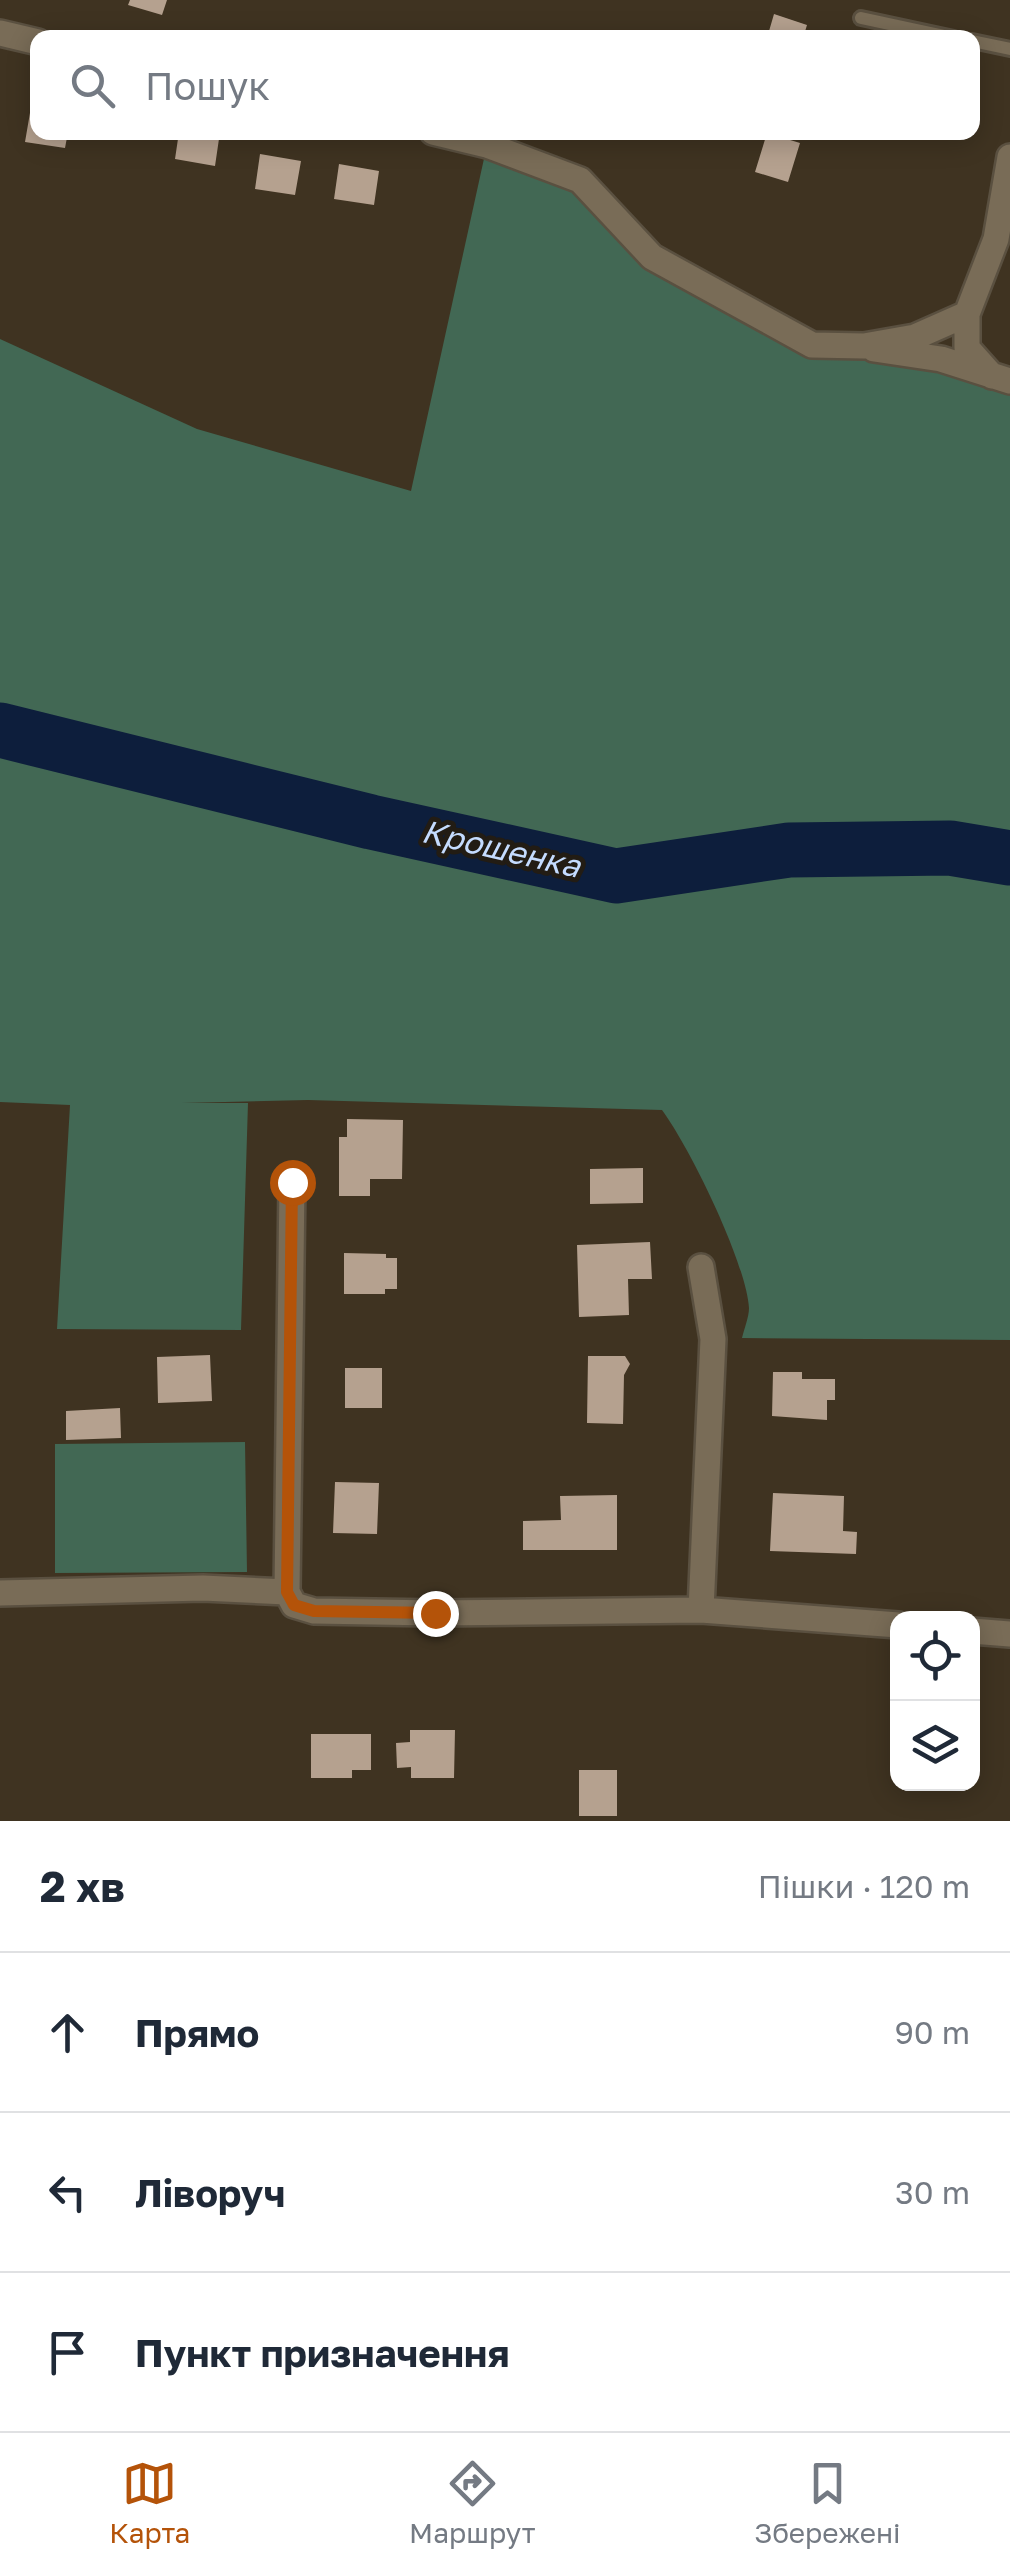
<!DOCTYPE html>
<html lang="uk">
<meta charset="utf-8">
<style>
body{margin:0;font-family:"Golos Text",sans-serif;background:#f2f2f3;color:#1f2937}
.controls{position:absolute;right:30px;bottom:30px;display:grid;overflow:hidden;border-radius:20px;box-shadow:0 5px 25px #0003}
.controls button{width:90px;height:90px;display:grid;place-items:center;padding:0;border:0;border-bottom:2px solid #e0e1e3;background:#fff;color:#1f2937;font:50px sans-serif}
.stop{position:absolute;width:30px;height:30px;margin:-22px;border:8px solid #b45309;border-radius:50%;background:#fff}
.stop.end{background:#b45309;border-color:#fff;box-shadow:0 2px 10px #0008}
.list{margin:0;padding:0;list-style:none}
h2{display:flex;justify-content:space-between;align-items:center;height:130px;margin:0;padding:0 40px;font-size:42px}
h2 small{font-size:32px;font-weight:400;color:#747a83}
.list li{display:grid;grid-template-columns:65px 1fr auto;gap:30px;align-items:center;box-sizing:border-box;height:160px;padding:0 40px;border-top:2px solid #e0e1e3}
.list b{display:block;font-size:38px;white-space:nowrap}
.list em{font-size:32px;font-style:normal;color:#747a83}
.icon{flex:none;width:55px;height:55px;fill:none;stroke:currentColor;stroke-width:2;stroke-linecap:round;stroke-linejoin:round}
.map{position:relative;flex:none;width:1010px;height:1821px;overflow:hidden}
.search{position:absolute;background:#fff;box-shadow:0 5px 25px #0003;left:30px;right:30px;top:30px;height:110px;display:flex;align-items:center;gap:25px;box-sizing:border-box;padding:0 35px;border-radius:20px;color:#747a83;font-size:38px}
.sheet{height:610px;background:#fff}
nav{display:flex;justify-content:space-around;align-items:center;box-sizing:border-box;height:140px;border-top:2px solid #e0e1e3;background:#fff;font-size:28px;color:#747a83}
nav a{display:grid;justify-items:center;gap:5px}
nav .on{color:#b45309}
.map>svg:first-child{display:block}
.green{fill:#426854}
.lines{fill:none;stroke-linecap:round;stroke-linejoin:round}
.river{stroke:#0d1e3c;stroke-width:55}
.building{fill:#b5a18f}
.service-casing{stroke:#5a5040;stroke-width:18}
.minor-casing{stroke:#5a5040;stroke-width:30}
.service{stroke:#796c57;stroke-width:12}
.minor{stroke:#796c57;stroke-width:25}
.route{stroke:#b45309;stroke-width:12}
.labels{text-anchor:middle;stroke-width:10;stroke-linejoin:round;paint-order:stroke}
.water-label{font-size:32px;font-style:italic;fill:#c5dcff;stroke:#221c14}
</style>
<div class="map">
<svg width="1010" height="1821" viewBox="0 0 1010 1821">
<rect width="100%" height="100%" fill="#3f3321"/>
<path class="green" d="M 487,145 L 580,180 L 652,257 L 812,345 L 1010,381 L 1010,1340 L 742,1338 C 744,1329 749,1317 749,1308 C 746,1262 690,1148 662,1110 L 308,1100 L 182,1103 L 248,1103 L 241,1330 L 57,1329 L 70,1105 L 0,1102 L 0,339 L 197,429 L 411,491 Z
M 245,1442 L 247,1572 L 55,1573 L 55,1444 Z"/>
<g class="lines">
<path class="river" d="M 0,730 L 371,822 L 616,876 L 789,850 L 950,848 L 1010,858"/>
</g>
<path class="building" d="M 130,0 L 167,0 L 162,15 L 128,5 Z
M 774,14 L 807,25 L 803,38 L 767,38 Z
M 31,107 L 38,109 L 38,132 L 68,132 L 65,148 L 25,142 Z
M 179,132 L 220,132 L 215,166 L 175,159 Z
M 767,133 L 800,143 L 788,182 L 755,172 Z
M 260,154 L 301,161 L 295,195 L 255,189 Z
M 339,164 L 379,171 L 374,205 L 334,199 Z
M 347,1119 L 403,1120 L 402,1179 L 370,1179 L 370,1196 L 339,1196 L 339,1137 L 347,1137 Z
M 643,1168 L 643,1203 L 590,1204 L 590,1169 Z
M 650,1242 L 652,1279 L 628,1279 L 629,1315 L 579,1317 L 577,1245 Z
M 344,1253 L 386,1254 L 386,1258 L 397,1258 L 397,1289 L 385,1289 L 385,1294 L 344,1294 Z
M 210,1355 L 212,1401 L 158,1403 L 157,1357 Z
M 588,1356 L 625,1356 L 630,1364 L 624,1375 L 623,1424 L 587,1423 Z
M 345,1368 L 382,1368 L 382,1408 L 345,1408 Z
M 773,1372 L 802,1372 L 802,1379 L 835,1379 L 835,1400 L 827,1400 L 827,1420 L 772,1416 Z
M 120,1408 L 121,1438 L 66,1440 L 66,1411 Z
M 335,1482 L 379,1483 L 377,1534 L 333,1533 Z
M 773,1493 L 844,1496 L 843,1531 L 857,1532 L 856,1554 L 770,1551 Z
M 617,1495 L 617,1550 L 523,1550 L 523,1521 L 561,1520 L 560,1496 Z
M 410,1730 L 455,1730 L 454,1778 L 411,1778 L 411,1767 L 397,1768 L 396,1743 L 410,1742 Z
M 311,1734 L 371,1734 L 371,1770 L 352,1770 L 352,1778 L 311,1778 Z
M 579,1770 L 617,1770 L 617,1816 L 579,1816 Z"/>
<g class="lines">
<g class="service-casing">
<path id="service" d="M 861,18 L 954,38
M 972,41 L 1010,49"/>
</g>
<g class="minor-casing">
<path id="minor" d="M 0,33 L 38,42
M 433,132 L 487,145 L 580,180 L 652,257 L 812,345 L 864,346 L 915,337 L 967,314
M 874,349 L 941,359 L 1010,381
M 992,376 L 967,348 L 967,314 L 996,239 L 1010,157
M 292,1182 L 287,1592 L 294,1605 L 314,1611 L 435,1613 L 701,1610 L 898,1625
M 0,1593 L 203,1588 L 287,1592
M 701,1610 L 713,1339 L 701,1267
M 972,1631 L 1010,1634"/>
</g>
<use href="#service" class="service"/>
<use href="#minor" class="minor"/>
</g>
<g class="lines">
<path class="route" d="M 292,1182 L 287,1592 L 294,1605 L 314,1611 L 435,1613"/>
</g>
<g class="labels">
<g class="water-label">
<text transform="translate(501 849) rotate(13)" y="11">Крошенка</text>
</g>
</g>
</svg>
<div class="controls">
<button><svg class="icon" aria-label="locate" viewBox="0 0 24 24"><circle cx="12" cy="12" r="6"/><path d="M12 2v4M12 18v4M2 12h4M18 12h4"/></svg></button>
<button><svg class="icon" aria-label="layers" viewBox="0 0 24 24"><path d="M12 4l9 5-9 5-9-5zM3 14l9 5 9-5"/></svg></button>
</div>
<div class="stop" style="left:292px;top:1182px"></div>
<div class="stop end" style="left:435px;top:1613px"></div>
<div class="search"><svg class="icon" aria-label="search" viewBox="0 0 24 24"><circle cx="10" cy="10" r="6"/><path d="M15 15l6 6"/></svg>Пошук</div>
</div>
<section class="sheet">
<h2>2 хв<small>Пішки · 120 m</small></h2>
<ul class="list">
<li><svg class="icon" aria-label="ahead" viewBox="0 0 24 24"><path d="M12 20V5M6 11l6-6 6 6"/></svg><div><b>Прямо</b></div><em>90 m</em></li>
<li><svg class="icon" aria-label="left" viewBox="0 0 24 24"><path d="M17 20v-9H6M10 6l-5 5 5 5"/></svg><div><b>Ліворуч</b></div><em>30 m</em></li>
<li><svg class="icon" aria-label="arrive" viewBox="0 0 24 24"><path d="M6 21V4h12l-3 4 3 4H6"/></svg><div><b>Пункт призначення</b></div></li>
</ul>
</section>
<nav>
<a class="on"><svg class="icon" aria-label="map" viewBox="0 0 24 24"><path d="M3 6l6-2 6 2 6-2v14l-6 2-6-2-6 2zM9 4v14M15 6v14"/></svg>Карта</a>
<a><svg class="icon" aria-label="directions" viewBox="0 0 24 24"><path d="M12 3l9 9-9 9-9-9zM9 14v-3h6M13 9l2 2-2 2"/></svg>Маршрут</a>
<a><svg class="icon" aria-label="saved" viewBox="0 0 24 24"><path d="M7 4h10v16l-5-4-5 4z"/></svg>Збережені</a>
</nav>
